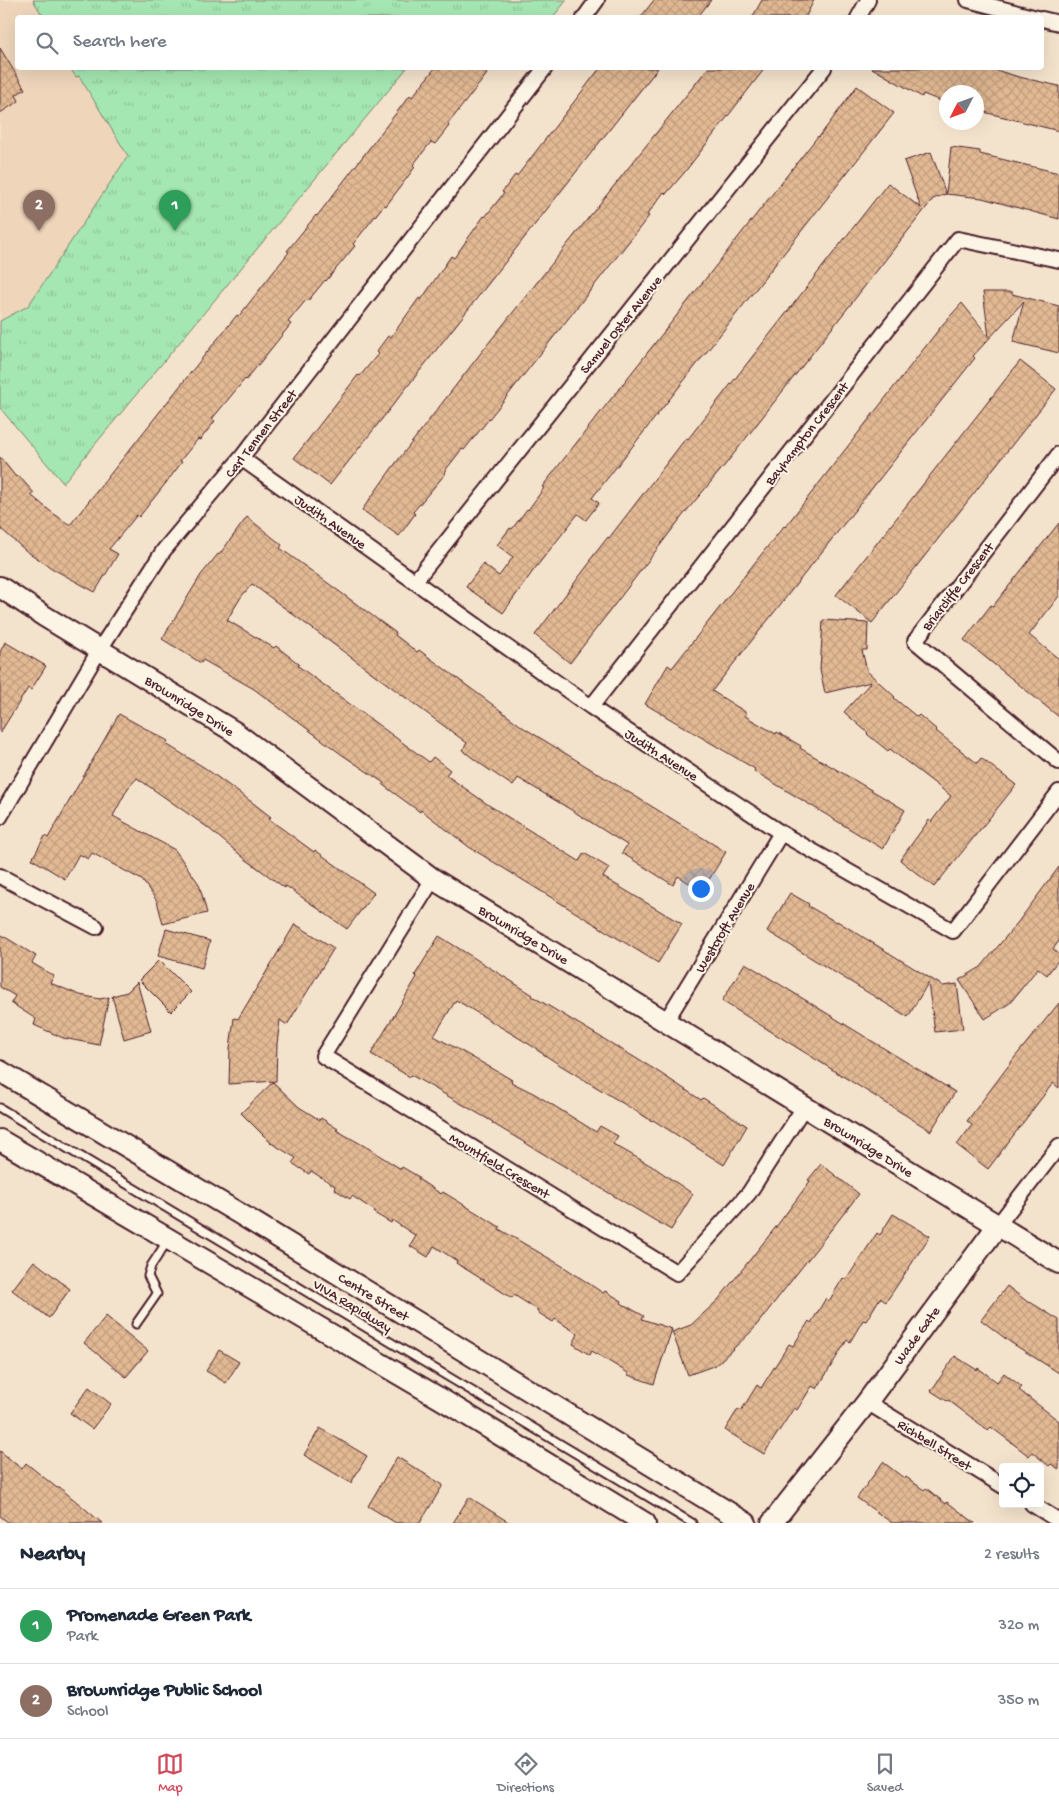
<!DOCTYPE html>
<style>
body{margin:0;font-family:"Gochi Hand",sans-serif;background:#f6f6f7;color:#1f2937}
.controls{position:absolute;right:15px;bottom:15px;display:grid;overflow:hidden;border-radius:5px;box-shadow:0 5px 20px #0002}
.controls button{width:45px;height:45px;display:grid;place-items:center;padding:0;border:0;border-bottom:1px solid #e0e1e3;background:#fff;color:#1f2937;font:25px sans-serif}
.compass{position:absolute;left:939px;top:85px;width:45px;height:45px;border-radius:50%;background:#fff;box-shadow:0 5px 20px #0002;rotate:228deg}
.you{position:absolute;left:700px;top:888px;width:18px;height:18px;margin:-12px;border:4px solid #fff;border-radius:50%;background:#1a73e8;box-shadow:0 0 0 8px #1a73e833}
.badge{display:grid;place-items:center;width:32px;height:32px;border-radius:50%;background:#d1495b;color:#fff;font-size:16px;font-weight:700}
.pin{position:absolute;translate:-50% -41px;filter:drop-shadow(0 1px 2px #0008)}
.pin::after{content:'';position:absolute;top:26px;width:18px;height:15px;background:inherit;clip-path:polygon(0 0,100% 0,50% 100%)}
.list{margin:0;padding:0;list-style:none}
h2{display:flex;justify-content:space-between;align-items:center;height:65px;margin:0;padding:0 20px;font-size:21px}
h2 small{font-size:16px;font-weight:400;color:#747a83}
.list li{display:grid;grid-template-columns:32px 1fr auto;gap:15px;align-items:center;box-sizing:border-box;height:75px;padding:0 20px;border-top:1px solid #e0e1e3}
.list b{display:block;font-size:19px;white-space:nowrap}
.list p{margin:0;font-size:16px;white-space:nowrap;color:#747a83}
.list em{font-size:16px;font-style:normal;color:#747a83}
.icon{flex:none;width:28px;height:28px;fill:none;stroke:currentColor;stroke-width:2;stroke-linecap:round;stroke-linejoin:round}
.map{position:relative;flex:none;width:1059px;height:1523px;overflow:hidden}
.search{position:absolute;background:#fff;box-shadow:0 5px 20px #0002;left:15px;right:15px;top:15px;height:55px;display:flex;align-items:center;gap:12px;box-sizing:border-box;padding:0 18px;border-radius:5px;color:#747a83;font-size:19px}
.sheet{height:215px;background:#fff}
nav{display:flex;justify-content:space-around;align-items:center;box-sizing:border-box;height:70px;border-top:1px solid #e0e1e3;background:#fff;font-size:14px;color:#747a83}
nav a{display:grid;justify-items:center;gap:2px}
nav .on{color:#d1495b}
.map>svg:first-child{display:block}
.built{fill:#efd6bb}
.grass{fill:url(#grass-tufts);stroke:#78836e}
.building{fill:url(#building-cross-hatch);stroke:#4a1f2b}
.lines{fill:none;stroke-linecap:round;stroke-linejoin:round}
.lane-casing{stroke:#4a1f2b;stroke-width:11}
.street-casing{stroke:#4a1f2b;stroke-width:18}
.secondary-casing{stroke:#4a1f2b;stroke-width:24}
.lane{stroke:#fcf5e5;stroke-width:7}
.street{stroke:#fcf5e5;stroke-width:14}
.secondary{stroke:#fcf5e5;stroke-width:20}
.labels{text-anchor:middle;stroke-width:4;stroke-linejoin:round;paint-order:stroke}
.street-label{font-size:14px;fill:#4a1f2b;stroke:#fcf5e5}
</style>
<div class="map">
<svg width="1059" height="1523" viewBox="0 0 1059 1523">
<defs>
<pattern id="grass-tufts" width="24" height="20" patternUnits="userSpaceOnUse" patternTransform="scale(1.25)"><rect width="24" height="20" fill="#a5e7b2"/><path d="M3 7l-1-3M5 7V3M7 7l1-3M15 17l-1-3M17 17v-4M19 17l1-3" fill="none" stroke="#90c699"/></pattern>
<pattern id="building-cross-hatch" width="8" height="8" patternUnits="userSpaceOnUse" patternTransform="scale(1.25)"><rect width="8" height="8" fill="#e2b993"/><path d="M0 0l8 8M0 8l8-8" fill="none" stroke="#c39f7f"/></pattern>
</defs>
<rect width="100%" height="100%" fill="#f4e3cc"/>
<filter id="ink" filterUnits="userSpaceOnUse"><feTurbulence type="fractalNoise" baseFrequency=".02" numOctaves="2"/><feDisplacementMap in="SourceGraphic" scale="10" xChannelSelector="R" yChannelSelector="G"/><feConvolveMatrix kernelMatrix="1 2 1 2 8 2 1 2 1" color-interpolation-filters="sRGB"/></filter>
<g filter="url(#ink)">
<path class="built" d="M 0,0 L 33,0 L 44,17 L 18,18 L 18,68 L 74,68 L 128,156 L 28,306 L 0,321 Z"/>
<path class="grass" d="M 33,0 L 567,0 L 552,18 L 44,18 Z
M 70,68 L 407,68 L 63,483 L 0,408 L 0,321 L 28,306 L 128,156 L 79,76 L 76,77 Z"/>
<path class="building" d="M 654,0 L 711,0 L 697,18 L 640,18 Z
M 762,0 L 814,0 L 805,18 L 752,18 Z
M 0,48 L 25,89 L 16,95 L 19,101 L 0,113 Z
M 435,68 L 478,68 L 487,74 L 448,124 L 449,126 L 435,144 L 431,142 L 413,165 L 415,167 L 386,206 L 384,205 L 353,244 L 355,246 L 326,281 L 325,280 L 308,301 L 306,300 L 288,322 L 291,324 L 246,380 L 245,379 L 212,419 L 215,421 L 200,440 L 198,439 L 180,461 L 182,462 L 169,479 L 139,517 L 137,515 L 109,549 L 118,554 L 95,592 L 53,569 L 25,550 L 0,528 L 0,457 L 16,477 L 18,475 L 34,493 L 31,495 L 50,511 L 70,525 L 207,352 L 237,315 L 239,316 L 289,252 L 287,251 L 316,215 L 317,216 L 410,95 L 412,97 Z
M 600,68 L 658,68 L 330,485 L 294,458 L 358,375 L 360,376 L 378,354 L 376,352 L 388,336 L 391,337 L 419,298 L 421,300 L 451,256 L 454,258 L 484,216 L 485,217 L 504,193 L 502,192 L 515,175 L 517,176 Z
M 708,68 L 765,68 L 684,173 L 666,194 L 664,192 L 647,215 L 649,216 L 497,409 L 464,450 L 462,449 L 444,472 L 446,473 L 413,512 L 415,514 L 399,536 L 362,510 L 392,468 L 487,345 Z
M 872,68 L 989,68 L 1019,77 L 1059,86 L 1059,131 L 976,110 L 976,92 L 946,92 L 946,103 L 923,94 L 922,97 Z
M 857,86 L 894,113 L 592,498 L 599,503 L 586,520 L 578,514 L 533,571 L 503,613 L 466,587 L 483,564 L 499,576 L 513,557 L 497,545 L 510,528 L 512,529 L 527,509 L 528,510 L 544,488 L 542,487 L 570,451 L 818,136 L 819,137 Z
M 951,147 L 980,151 L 980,154 L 1059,173 L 1059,219 L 982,198 L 946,194 Z
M 931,152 L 946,194 L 933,199 L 725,465 L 684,514 L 570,663 L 535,635 L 591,561 L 590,560 L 608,537 L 609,538 L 686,438 L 688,439 L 888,183 L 921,208 L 904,161 Z
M 983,292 L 1012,292 L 1012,294 L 1059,306 L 1059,353 L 1013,342 L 1024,301 L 973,356 L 975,358 L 712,691 L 747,713 L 745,716 L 776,734 L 777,732 L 801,746 L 800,748 L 905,810 L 883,849 L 754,771 L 755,769 L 645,704 L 668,665 L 672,668 L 764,551 L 784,526 L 785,527 L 943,324 L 962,303 L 989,337 Z
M 1020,361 L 1056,389 L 872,623 L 836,595 Z
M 247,517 L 282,545 L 280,548 L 396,633 L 395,635 L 417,652 L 419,650 L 442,667 L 524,728 L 726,852 L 702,891 L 678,876 L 673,885 L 622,853 L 627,845 L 573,811 L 518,778 L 513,786 L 482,765 L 462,750 L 467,743 L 252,584 L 241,597 L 227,620 L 274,648 L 276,646 L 299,664 L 298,666 L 429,762 L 433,757 L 450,770 L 446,775 L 490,806 L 579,861 L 584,853 L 609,868 L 603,877 L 682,924 L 658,963 L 469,847 L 421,810 L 420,812 L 383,785 L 384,783 L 341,754 L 254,689 L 203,660 L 201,663 L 162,639 L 201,575 L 218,554 L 219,555 Z
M 1059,523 L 1059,596 L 1029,635 L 1059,659 L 1059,717 L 964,640 L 991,605 L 993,606 Z
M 823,620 L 868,623 L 867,650 L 862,650 L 867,671 L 895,697 L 894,698 L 917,717 L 919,715 L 937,730 L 936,731 L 977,763 L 981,758 L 1016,785 L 934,887 L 900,860 L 929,820 L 931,822 L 951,796 L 890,749 L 888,751 L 867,734 L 868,733 L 844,712 L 871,682 L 825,693 L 820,670 Z
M 5,642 L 46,666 L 31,690 L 28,688 L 0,733 L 0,652 Z
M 119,714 L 168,741 L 166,744 L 205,768 L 253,803 L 271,817 L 269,819 L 314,852 L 315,850 L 374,893 L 347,929 L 286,886 L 285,888 L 244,858 L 207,827 L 137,778 L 128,788 L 113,816 L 175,850 L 199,884 L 207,913 L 163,924 L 157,901 L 142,880 L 92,853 L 88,859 L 79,854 L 65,879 L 32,859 L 45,836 L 48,838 Z
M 1059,867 L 1059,941 L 1053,949 L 1059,954 L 1059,959 L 1047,975 L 1038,968 L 1010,1003 L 985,1019 L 959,980 L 981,967 L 1018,922 Z
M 790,893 L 809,904 L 808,906 L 836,922 L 837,921 L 943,986 L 957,984 L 963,1029 L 935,1032 L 928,983 L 908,1017 L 767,931 Z
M 295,924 L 334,948 L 287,1025 L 280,1020 L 277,1044 L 276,1081 L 229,1084 L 230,1048 L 234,1018 L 238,1019 Z
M 166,929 L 210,941 L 202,968 L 158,956 Z
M 0,934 L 36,956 L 32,963 L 54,976 L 50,983 L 80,995 L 100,999 L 109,997 L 99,1045 L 63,1038 L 34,1025 L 36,1019 L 11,1003 L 15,996 L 0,987 Z
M 439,936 L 511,981 L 533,995 L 532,996 L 654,1069 L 701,1100 L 703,1098 L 747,1126 L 724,1165 L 653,1120 L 652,1121 L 560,1065 L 537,1050 L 537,1049 L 456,1000 L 434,1036 L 495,1070 L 512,1080 L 511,1082 L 535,1094 L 596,1132 L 600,1126 L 618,1136 L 613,1144 L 655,1168 L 693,1194 L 671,1230 L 532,1147 L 492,1123 L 493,1122 L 411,1075 L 410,1077 L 371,1054 L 417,977 L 415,975 Z
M 159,960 L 191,992 L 171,1012 L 139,980 Z
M 745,963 L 955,1092 L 931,1131 L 722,1001 Z
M 137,982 L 151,1031 L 124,1039 L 112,996 L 127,992 Z
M 1059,1003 L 1059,1088 L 1053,1083 L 988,1169 L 957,1145 L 972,1125 L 967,1121 L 1015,1057 Z
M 273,1082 L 299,1107 L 320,1120 L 321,1118 L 338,1129 L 336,1130 L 377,1153 L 377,1154 L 401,1169 L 402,1167 L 419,1177 L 418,1179 L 441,1194 L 443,1192 L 500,1227 L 499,1229 L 564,1267 L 603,1293 L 605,1291 L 622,1301 L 621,1303 L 644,1316 L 642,1319 L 672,1329 L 654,1384 L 628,1375 L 628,1373 L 592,1351 L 590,1355 L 573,1344 L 578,1334 L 555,1319 L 553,1322 L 537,1312 L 538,1310 L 514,1295 L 512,1298 L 456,1263 L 457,1261 L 434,1246 L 428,1257 L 410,1246 L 416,1236 L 392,1220 L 391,1223 L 374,1213 L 375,1211 L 352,1196 L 350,1199 L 334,1189 L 335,1186 L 311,1171 L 309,1174 L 292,1163 L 296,1158 L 271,1143 L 241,1113 Z
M 821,1164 L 859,1194 L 752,1331 L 716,1365 L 688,1375 L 672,1332 L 691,1325 L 718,1300 L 779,1223 L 810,1181 L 808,1180 Z
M 893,1214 L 930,1236 L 886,1302 L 880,1298 L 866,1321 L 863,1320 L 850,1342 L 847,1340 L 817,1389 L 812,1386 L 797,1410 L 794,1408 L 764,1454 L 725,1430 L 738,1409 L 741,1411 L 757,1385 L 761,1388 L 789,1344 L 793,1346 L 809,1321 L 811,1323 L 826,1298 L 829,1301 L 843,1278 L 846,1280 L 877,1233 L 880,1235 Z
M 34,1261 L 70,1289 L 49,1318 L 12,1290 Z
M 1007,1286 L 1029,1303 L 1030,1302 L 1059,1320 L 1059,1373 L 1010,1342 L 981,1320 Z
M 106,1316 L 148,1351 L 126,1377 L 84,1343 Z
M 219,1350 L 239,1362 L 226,1383 L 206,1371 Z
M 955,1356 L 977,1370 L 978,1368 L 997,1382 L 1004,1373 L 1022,1387 L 1019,1390 L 1059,1421 L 1059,1469 L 1051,1464 L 1049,1466 L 1032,1452 L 1029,1456 L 991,1427 L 988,1430 L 948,1400 L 947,1401 L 931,1391 Z
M 89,1387 L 111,1404 L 92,1429 L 70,1413 Z
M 320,1428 L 367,1456 L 351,1483 L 304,1455 Z
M 0,1451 L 22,1469 L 26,1463 L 57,1488 L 59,1487 L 102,1523 L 9,1523 L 0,1516 Z
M 397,1457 L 443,1485 L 420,1523 L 396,1523 L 368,1506 Z
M 883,1462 L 905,1479 L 906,1477 L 924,1490 L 926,1488 L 946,1504 L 947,1502 L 975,1523 L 892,1523 L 857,1498 Z
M 469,1497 L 510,1523 L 453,1523 Z"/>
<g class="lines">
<g class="lane-casing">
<path id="lane" d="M 0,1108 L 692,1523
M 136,1324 L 157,1294 L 148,1276 L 151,1266 L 168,1240"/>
</g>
<g class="street-casing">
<path id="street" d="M 968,0 L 1037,18
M 584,18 L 597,0
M 858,18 L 868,0
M 1042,19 L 1059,23
M 1059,454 L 915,641 L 1059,762
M 241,458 L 591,707 L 781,833 L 953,931 L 1059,792
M 415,581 L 824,68
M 591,707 L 958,239 L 1059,260
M 0,817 L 100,649 L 164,550 L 241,458 L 545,68
M 0,876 L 96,927
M 433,879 L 323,1056 L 677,1273 L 749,1193 L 804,1107
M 666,1021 L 781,833
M 998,1225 L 1059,1146
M 867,1402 L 1003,1486
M 1032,1504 L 1059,1521"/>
</g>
<g class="secondary-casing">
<path id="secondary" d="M 0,587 L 44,616 L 233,731 L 433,879 L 1059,1263
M 0,1071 L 240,1214 L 746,1523
M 0,1140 L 441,1399 L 645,1523
M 772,1523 L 867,1402 L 998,1225"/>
</g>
<use href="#lane" class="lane"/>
<use href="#street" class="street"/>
<use href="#secondary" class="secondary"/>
</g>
</g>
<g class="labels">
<g class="street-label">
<text transform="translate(620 324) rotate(-51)" y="5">Samuel Oster Avenue</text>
<text transform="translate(260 433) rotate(-52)" y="5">Carl Tennen Street</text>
<text transform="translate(806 433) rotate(-52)" y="5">Bayhampton Crescent</text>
<text transform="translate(331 521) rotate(35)" y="5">Judith Avenue</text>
<text transform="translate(957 586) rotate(-52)" y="5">Briarcliffe Crescent</text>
<text transform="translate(190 705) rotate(32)" y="5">Brownridge Drive</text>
<text transform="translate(662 754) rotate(33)" y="5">Judith Avenue</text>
<text transform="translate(724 927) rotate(-59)" y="5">Westcroft Avenue</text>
<text transform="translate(524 934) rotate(31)" y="5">Brownridge Drive</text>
<text transform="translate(869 1146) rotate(32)" y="5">Brownridge Drive</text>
<text transform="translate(500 1165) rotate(31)" y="5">Mountfield Crescent</text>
<text transform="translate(374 1296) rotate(31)" y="5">Centre Street</text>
<text transform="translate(353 1305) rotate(31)" y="5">VIVA Rapidway</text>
<text transform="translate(916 1335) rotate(-54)" y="5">Wade Gate</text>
<text transform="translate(935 1444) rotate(32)" y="5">Richbell Street</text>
</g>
</g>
</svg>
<div class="controls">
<button><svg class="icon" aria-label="locate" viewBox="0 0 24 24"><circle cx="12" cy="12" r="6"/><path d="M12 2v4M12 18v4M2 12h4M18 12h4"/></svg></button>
</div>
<svg class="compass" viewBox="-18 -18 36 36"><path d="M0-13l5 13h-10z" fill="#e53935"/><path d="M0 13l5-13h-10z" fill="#747a83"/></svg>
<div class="you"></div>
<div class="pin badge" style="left:175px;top:231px;background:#2e9e5b">1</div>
<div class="pin badge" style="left:39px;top:231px;background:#8d6e63">2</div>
<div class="search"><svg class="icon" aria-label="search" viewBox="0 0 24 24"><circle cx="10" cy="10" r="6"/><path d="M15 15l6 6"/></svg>Search here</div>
</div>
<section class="sheet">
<h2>Nearby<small>2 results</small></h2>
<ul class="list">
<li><span class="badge" style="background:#2e9e5b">1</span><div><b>Promenade Green Park</b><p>Park</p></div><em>320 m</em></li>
<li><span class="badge" style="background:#8d6e63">2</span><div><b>Brownridge Public School</b><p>School</p></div><em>350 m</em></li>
</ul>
</section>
<nav>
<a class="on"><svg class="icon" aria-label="map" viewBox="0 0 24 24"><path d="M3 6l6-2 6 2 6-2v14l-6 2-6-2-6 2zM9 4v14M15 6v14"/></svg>Map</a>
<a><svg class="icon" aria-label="directions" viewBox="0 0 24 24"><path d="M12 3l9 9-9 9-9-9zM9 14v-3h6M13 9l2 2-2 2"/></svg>Directions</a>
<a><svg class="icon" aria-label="saved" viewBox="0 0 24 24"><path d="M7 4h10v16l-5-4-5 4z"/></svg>Saved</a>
</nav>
